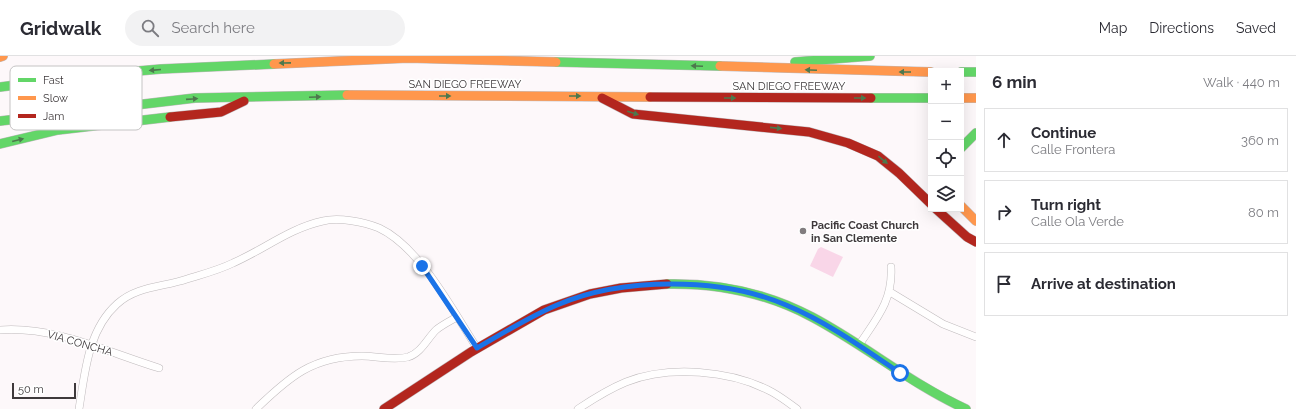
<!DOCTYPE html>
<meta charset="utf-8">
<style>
body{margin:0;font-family:Raleway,sans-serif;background:#f2f2f3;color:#2b2b33}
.controls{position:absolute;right:12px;top:12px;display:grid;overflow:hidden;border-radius:0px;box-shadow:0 4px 16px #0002}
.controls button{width:36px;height:36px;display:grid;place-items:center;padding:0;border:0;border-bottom:1px solid #e1e1e2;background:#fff;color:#2b2b33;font:20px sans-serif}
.scale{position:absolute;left:12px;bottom:10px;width:64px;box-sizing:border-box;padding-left:4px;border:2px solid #3e393b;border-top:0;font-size:11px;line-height:14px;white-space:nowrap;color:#3e393b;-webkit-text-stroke:3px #fff;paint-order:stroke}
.stop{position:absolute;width:12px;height:12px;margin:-9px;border:3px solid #1a73e8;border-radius:50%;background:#fff}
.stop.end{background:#1a73e8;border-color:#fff;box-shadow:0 1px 4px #0008}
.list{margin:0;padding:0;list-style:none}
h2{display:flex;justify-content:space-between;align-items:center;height:52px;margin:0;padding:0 16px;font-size:17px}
h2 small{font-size:13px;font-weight:400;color:#7c7c81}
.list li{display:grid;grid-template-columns:26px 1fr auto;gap:12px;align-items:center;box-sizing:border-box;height:64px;margin:0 8px 8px;padding:0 8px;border:1px solid #e1e1e2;border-radius:0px}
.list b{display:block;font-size:15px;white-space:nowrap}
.list p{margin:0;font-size:13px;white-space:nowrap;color:#7c7c81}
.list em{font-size:13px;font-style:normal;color:#7c7c81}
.icon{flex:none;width:22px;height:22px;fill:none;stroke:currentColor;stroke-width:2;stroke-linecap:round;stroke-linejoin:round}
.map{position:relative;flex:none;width:976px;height:353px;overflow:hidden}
header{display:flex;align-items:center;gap:24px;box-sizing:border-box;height:56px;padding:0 20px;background:#fff;border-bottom:1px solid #e1e1e2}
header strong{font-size:19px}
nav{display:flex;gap:22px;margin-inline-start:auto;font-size:14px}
.search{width:280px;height:36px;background:#f2f2f3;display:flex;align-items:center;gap:10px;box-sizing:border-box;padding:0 14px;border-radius:22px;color:#7c7c81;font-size:15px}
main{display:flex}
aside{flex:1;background:#fff}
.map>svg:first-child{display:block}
.green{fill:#f9d6e8}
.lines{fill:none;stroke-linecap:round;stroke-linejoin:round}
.street-casing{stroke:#bfbabc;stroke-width:8}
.fast-casing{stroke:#bfbabc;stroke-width:10}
.slow-casing{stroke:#bfbabc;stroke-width:10}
.jam-casing{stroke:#bfbabc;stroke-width:10}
.street{stroke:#fffefe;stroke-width:7}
.fast{stroke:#63d668;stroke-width:9}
.slow{stroke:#ff974d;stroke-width:9}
.jam{stroke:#b3261e;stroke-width:9}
.oneway{fill:#4d784d}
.route{stroke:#1a73e8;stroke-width:5}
.poi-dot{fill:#817c7e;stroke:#fff;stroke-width:1.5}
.labels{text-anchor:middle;stroke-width:3;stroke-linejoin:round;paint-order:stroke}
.street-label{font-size:11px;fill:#3e393b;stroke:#fff}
.poi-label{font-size:11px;font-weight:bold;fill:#3e393b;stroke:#fff;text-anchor:start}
.key{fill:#fff;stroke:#c5c4c4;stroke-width:1}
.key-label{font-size:11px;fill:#3e393b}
</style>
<header>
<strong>Gridwalk</strong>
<div class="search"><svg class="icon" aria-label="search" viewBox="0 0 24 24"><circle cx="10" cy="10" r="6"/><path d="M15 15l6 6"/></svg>Search here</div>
<nav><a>Map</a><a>Directions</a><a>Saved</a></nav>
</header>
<main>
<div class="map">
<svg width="976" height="353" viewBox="0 0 976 353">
<rect width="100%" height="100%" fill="#fdf8fa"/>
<path class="green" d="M 821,191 L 843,201 L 833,221 L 810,210 L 818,193 Z"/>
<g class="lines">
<g class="street-casing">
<path id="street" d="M 890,236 L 943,268 L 976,281
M 0,274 C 55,270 107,296 159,312
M 859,289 C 877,262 893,244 891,211
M 79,353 C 85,316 88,274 117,248 C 136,230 164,231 187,223 C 203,218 219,214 233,207 C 263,194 290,172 323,165 C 339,161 364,166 379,172 C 420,191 453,255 477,292
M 256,353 C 289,321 313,300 362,300 C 377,300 393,305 408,301 C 421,297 427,283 436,274 C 442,269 450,265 457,261
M 578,353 C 593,343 609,333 626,326 C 669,309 731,314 772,336 C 781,341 789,347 797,353"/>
</g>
<g class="fast-casing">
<path id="fast" d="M 556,6 L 720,10
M 795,6 L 870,0
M 961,16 L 976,16
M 0,31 L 92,19 L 161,13 L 274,8
M 871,42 L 931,42
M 0,65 L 195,42 L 347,39
M 0,88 L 58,74 L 170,61
M 961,92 L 976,77
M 667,228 C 717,227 767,237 812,261 C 865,289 911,328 966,353"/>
</g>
<g class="slow-casing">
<path id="slow" d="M 0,1 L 3,0
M 274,8 L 408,2 L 556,6
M 720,10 L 931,16
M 347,39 L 650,41
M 961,42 L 976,42
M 961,150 L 976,165"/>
</g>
<g class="jam-casing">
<path id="jam" d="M 650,41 L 871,42
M 602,42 L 633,58 L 809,76 L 848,87 L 878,100 L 899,117 L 931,148
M 170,61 L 221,56 L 244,45
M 936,153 L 967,181 L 976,186
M 384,353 L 471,296 L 544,254 L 590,238 L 621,232 L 667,228"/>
</g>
<use href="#street" class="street"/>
<use href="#fast" class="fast"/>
<use href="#slow" class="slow"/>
<use href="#jam" class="jam"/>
</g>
<defs><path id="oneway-solid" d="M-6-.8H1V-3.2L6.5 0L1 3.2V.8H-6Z"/></defs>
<g class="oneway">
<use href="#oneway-solid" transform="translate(285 7) rotate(179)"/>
<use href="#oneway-solid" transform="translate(697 10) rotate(-178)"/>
<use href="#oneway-solid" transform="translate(155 14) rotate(175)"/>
<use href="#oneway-solid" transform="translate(811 14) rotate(-178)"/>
<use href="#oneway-solid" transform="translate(905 16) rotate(-180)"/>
<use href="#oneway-solid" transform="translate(445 40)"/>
<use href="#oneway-solid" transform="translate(575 40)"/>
<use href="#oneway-solid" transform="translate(315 41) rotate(-2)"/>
<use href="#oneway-solid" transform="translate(730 42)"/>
<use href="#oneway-solid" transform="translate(860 42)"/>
<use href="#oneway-solid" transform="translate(192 43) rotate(-4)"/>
<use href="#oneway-solid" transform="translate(633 57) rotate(17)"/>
<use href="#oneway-solid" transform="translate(776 72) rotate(6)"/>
<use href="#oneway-solid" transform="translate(18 84) rotate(-14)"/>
<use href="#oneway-solid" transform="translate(883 104) rotate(39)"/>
</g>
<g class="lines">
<path class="route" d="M 422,210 L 477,292 C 503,277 529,261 557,249 C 622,221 721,221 786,249 C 827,266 863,292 900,317"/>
</g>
<circle class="poi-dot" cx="803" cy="175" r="4"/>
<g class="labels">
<g class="street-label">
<text x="465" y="32">SAN DIEGO FREEWAY</text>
<text x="789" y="34">SAN DIEGO FREEWAY</text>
<text transform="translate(80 287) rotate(16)" y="4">VIA CONCHA</text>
</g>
<g class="poi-label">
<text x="811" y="173">Pacific Coast Church<tspan x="811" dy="13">in San Clemente</tspan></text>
</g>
</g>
<rect x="10" y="10" width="132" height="64" rx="6" class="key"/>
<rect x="18" y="22" width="18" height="4" fill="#63d668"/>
<rect x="18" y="40" width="18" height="4" fill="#ff974d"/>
<rect x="18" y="58" width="18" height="4" fill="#b3261e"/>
<g class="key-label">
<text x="43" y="28">Fast</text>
<text x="43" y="46">Slow</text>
<text x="43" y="64">Jam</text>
</g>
</svg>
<div class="controls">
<button>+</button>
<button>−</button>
<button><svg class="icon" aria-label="locate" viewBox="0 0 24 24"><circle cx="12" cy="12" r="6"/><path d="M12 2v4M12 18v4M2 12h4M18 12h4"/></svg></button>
<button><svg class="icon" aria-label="layers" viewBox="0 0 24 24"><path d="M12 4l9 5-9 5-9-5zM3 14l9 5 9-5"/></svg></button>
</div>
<div class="scale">50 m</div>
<div class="stop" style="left:900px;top:317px"></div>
<div class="stop end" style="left:422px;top:210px"></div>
</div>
<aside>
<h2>6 min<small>Walk · 440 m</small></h2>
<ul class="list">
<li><svg class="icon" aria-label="ahead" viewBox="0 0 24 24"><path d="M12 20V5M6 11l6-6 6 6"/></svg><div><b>Continue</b><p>Calle Frontera</p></div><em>360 m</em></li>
<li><svg class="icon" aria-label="right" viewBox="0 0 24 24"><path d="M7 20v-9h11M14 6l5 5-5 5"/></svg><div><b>Turn right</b><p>Calle Ola Verde</p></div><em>80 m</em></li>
<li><svg class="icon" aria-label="arrive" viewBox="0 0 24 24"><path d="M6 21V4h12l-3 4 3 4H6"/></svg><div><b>Arrive at destination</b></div></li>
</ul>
</aside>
</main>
